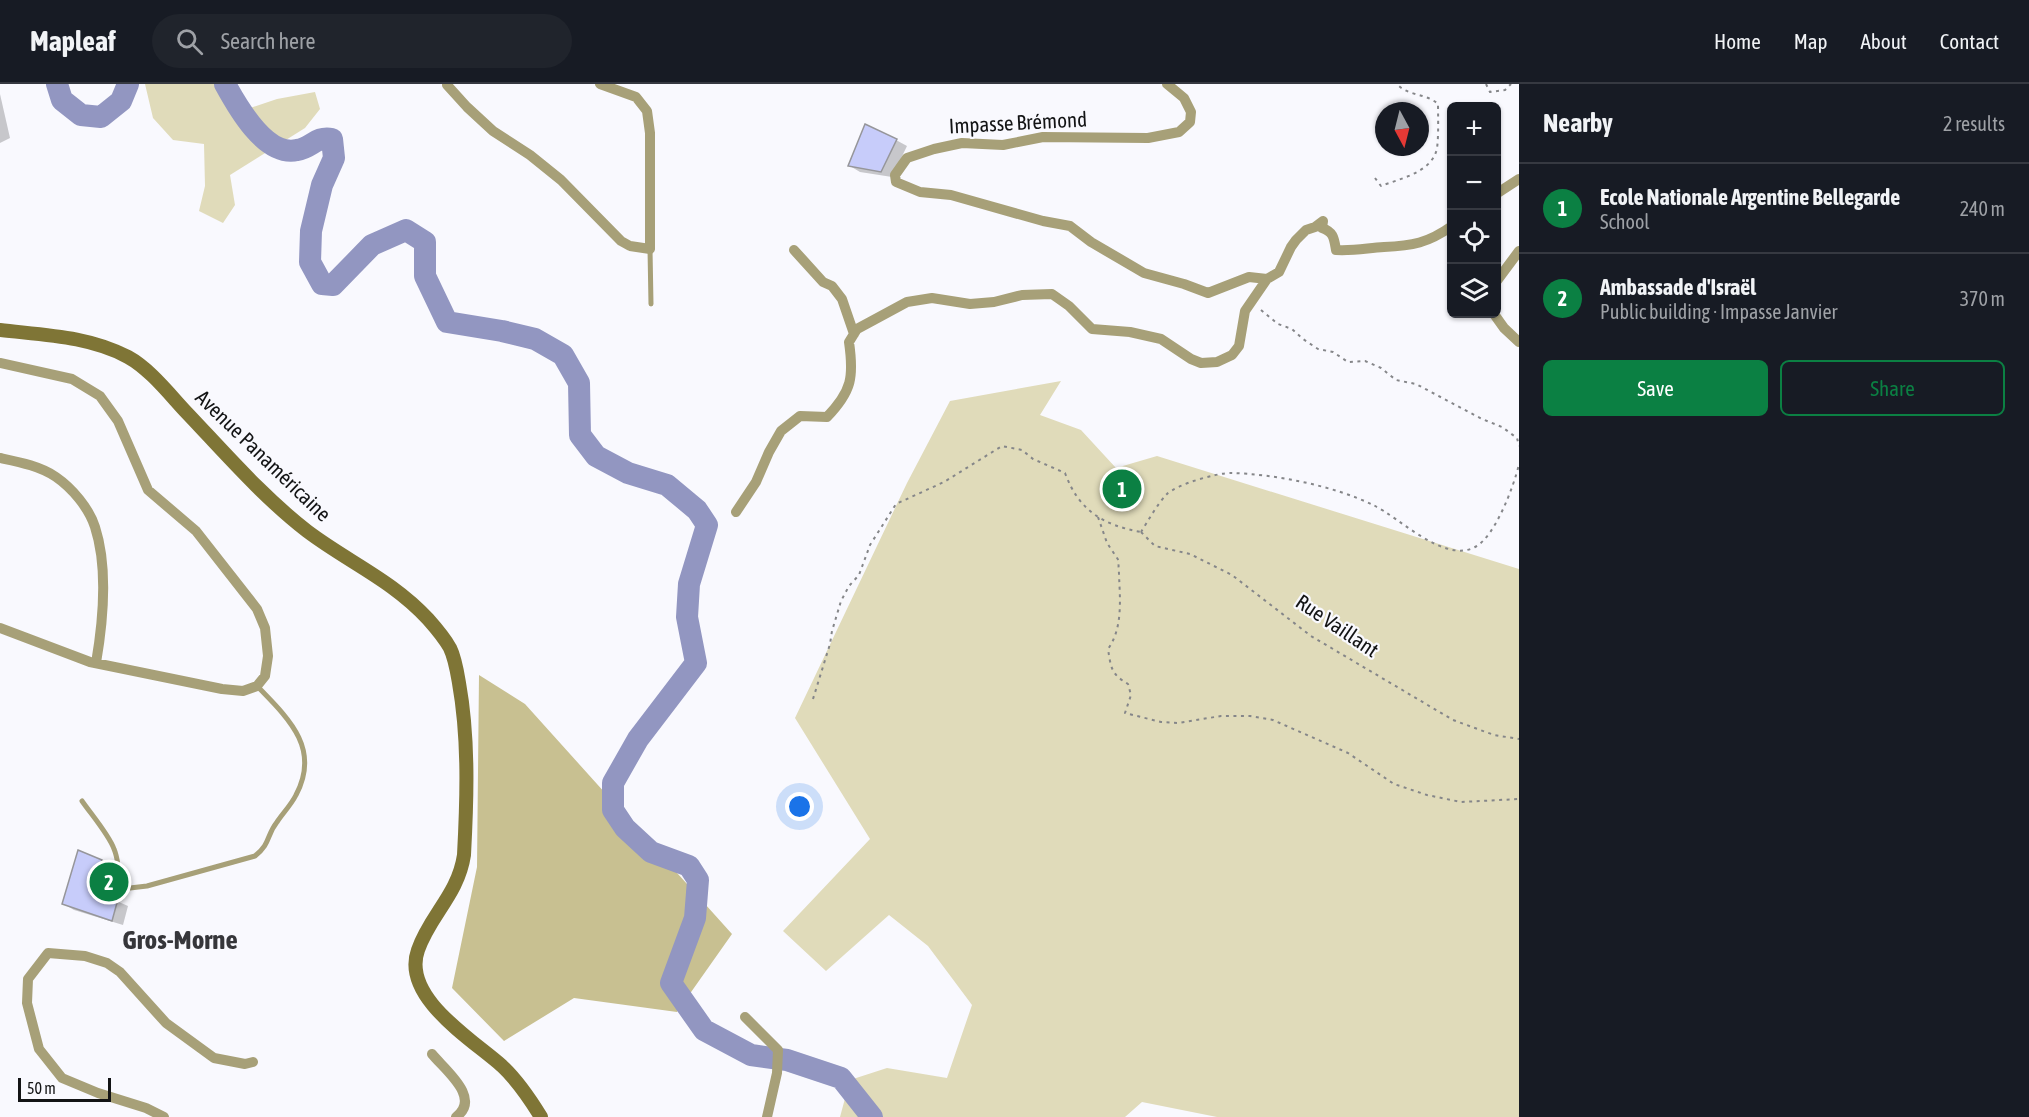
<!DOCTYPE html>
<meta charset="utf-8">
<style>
body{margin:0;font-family:"Asap Condensed",sans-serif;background:#20242c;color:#f1f3f6}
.controls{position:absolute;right:18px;top:18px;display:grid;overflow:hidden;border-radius:9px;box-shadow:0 2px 4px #0004}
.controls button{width:54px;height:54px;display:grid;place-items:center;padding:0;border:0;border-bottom:2px solid #363941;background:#171b24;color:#f1f3f6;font:30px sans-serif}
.compass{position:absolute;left:1375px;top:18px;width:54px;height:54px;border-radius:50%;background:#171b24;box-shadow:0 2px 4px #0004;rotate:173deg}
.scale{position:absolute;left:18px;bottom:15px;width:93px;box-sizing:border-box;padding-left:6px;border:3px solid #131415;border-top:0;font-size:16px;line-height:21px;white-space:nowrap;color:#131415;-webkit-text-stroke:4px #f9f9fe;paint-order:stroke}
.you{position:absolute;left:800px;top:723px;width:21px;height:21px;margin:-15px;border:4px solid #fff;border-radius:50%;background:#1a73e8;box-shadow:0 0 0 9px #1a73e833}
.badge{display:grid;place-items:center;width:39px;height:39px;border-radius:50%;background:#0b8043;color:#fff;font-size:20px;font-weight:700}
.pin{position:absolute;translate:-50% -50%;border:3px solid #fff;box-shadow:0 2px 6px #0006}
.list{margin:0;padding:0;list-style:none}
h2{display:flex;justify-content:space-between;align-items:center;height:78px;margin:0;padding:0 24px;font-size:26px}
h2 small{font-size:20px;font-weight:400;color:#9ea1a6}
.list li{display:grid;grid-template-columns:39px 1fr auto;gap:18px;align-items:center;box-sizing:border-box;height:90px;padding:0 24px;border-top:2px solid #363941}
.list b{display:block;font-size:22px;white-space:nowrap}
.list p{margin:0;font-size:20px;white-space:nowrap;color:#9ea1a6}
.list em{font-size:20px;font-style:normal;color:#9ea1a6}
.actions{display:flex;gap:12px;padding:18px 24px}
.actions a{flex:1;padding:14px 0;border:2px solid #0b8043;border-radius:9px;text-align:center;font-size:21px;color:#0b8043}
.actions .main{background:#0b8043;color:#fff}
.icon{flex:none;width:33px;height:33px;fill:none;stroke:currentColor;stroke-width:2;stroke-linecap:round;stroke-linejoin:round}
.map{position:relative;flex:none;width:1519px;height:1033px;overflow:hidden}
header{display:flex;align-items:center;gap:36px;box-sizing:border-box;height:84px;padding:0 30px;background:#171b24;border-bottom:2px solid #363941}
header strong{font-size:28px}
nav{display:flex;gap:33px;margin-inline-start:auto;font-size:21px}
.search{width:420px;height:54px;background:#20242c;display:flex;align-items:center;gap:15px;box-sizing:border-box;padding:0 21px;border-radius:33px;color:#9ea1a6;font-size:22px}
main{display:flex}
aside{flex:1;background:#171b24}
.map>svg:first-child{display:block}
.green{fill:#e0dbba}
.forest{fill:#c8c091}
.shadow{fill:#0003}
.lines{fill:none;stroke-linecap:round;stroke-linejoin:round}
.river{stroke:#9296c1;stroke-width:22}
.building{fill:#c7ccfa;stroke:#96969a;stroke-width:1.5}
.path{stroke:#858689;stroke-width:2;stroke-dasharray:3 4.5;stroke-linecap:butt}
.service{stroke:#a7a078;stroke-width:5}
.minor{stroke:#a7a078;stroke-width:10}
.secondary{stroke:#7f7536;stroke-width:14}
.labels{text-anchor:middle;stroke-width:4.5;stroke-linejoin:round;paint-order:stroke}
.street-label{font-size:21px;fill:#131415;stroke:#f9f9fe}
.district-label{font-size:27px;font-weight:bold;fill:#36363a;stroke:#f9f9fe}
</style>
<header>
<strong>Mapleaf</strong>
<div class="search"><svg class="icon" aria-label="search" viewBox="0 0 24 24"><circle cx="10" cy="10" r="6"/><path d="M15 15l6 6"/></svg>Search here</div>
<nav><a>Home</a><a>Map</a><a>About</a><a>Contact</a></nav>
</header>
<main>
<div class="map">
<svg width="1519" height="1033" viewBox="0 0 1519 1033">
<rect width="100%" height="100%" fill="#f9f9fe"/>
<path class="green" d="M 145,0 L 226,0 L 235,29 L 277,15 L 315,8 L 320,25 L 305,44 L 230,91 L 235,121 L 223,139 L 199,127 L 205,102 L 204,60 L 173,56 L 153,34 Z
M 1061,297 L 1040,331 L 1081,346 L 1116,384 L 1157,372 L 1519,485 L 1519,1033 L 1217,1033 L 1142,1018 L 1125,1033 L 840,1033 L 850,996 L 887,984 L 947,994 L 972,921 L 928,862 L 889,831 L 826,887 L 783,847 L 870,755 L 795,634 L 907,399 L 950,317 Z"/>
<path class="forest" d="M 479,591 L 525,620 L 732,850 L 677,928 L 574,914 L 504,957 L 452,904 L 477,783 Z"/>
<path class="shadow" d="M 0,10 L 10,54 L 0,59 Z
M 896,56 L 907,62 L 892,93 L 860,88 L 850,82 Z
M 101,778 L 112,784 L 103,811 L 128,822 L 123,841 L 74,826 L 64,820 Z"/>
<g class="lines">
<path class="river" d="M 57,0 L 62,16 L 81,31 L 101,33 L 121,17 L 128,0
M 225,0 C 237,22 265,73 297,66 C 312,64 315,52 332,55 L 334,74 L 322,101 L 311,147 L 310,178 L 322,200 L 333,201 L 372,161 L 406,146 L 425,158 L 425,192 L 447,238 L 502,247 L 535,255 L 563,271 L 579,299 L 580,351 L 596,372 L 628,389 L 667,401 L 697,426 L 707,441 L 689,500 L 687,533 L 696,579 L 638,655 L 613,699 L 613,726 L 625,744 L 651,768 L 689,782 L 698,796 L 695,834 L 671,899 L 704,946 L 751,971 L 787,976 L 841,994 L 872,1033"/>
</g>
<path class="building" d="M 865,40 L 897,55 L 881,88 L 848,82 Z
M 78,766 L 102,776 L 92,806 L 118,815 L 112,837 L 62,820 Z"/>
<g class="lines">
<path class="path" d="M 1486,0 L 1490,8 L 1505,6 L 1511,0
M 1375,94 L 1381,102 C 1399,95 1429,89 1436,68 C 1439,61 1438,30 1438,20 C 1426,9 1407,12 1397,0
M 1261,226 L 1278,240 L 1292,245 L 1303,255 L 1318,265 L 1333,268 L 1348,278 L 1365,277 L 1381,284 L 1396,296 L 1416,300 L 1482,335 L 1502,343 L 1517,354 L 1519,362
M 1098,433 L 1107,459 L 1119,477 C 1118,483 1119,485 1119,491 C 1120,515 1123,544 1108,565 C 1111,584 1111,590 1128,600 L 1131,611 L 1125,629 L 1161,638 L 1178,639 L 1221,632 L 1250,632 L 1273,636 L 1348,669 L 1394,700 L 1427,711 L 1461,718 L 1519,715
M 1141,448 C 1148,437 1158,419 1167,410 C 1178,400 1216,389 1231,389 C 1274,390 1335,402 1373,421 C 1399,433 1444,480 1475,463 C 1495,453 1514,402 1519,380
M 1141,448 L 1155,462 L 1190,470 L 1232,491 L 1311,552 L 1453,636 L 1494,651 L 1519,655
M 813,615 L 830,560 L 832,547 L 841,517 L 849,502 L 859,491 L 870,461 L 896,420 L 944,398 L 1002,362 L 1022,366 L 1033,375 L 1065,389 C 1079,427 1103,441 1141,448"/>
<path class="service" d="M 650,165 L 651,220
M 82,717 C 91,730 109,751 114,765 C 121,781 114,792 130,804 L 147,802 L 255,772 C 271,759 266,752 277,738 C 283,729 291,721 296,711 C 321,664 288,634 257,602"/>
<path class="minor" d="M 1167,0 L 1184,14 L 1191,28 L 1190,38 L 1179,48 L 1148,54 L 1043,53 L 1003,61 L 962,59 L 934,65 L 907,74 L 895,91 L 896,98 L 920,108 L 951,111 L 1043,137 L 1070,142 L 1091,158 L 1144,189 L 1184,200 L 1208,209 L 1249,193 L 1267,195
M 447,1 L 467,23 L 493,47 L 530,71 L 561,96 L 621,157 L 630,162 L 650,165 L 650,49 L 647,27 L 636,13 L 600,0
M 1496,110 L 1519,95
M 794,166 L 823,198 L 832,202 L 842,215 L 854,250
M 1496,198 L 1519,167
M 1494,230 L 1504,244 L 1519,258
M 0,279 L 72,295 L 100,312 L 118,337 L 148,406 L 196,447 L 257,525 L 265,544 L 268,572 L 265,592 L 257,602 L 243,607 L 222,605 L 90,578 L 0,544
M 0,374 C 19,378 40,382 56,393 C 72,404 89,424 95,443 C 108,483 103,538 96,579
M 736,428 L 756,398 L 769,368 L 781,347 L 800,332 L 827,333 C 852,307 854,293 849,258 L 857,245 L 870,238 L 907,218 L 932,214 L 970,220 L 994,218 L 1022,211 L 1052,210 L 1069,222 L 1092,245 L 1130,248 L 1161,255 L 1191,275 L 1201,279 L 1217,278 L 1232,271 L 1239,262 L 1245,227 L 1267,195 L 1279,188 L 1291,163 L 1296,156 L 1306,146 L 1315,143 L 1323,137 L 1322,144 C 1334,148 1334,155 1336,166 C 1355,167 1367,164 1384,163 C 1412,162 1428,159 1452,142
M 745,933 L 778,966 L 777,989 L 767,1033
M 432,970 C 445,986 482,1014 456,1033
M 164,1033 L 146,1024 L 98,1009 L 62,994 L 39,965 L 27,919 L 28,895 L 48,869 L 85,872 L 107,879 L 120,888 L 166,939 L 214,974 L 245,980 L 253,978"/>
<path class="secondary" d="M 0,246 C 43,251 89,252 128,273 C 150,285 170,311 187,329 C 225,369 263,413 307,447 C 348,478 392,496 428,535 C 436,544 444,553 450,564 C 455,574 457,587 459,599 C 469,655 467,715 464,771 C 458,811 430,831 418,866 C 401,913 473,956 502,982 C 518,997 530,1015 541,1033"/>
</g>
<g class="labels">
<g class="street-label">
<text transform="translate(1018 39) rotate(-3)" y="7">Impasse Brémond</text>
<text transform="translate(263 372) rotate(44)" y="7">Avenue Panaméricaine</text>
<text transform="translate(1337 542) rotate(34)" y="7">Rue Vaillant</text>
</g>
<g class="district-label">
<text x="180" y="865">Gros-Morne</text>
</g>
</g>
</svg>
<div class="controls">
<button>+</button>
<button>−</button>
<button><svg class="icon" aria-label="locate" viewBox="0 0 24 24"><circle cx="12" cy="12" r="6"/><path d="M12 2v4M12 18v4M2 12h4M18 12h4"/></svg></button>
<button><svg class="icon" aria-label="layers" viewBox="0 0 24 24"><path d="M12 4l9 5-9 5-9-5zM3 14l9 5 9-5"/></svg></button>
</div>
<svg class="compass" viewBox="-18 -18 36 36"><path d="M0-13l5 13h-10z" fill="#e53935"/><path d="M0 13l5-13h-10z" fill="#9ea1a6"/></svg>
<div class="scale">50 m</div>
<div class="you"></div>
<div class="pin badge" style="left:1122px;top:405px">1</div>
<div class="pin badge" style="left:109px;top:798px">2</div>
</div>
<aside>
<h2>Nearby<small>2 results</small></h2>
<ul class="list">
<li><span class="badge">1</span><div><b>Ecole Nationale Argentine Bellegarde</b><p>School</p></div><em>240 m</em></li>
<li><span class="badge">2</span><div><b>Ambassade d'Israël</b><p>Public building · Impasse Janvier</p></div><em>370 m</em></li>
</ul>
<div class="actions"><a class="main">Save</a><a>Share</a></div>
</aside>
</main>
